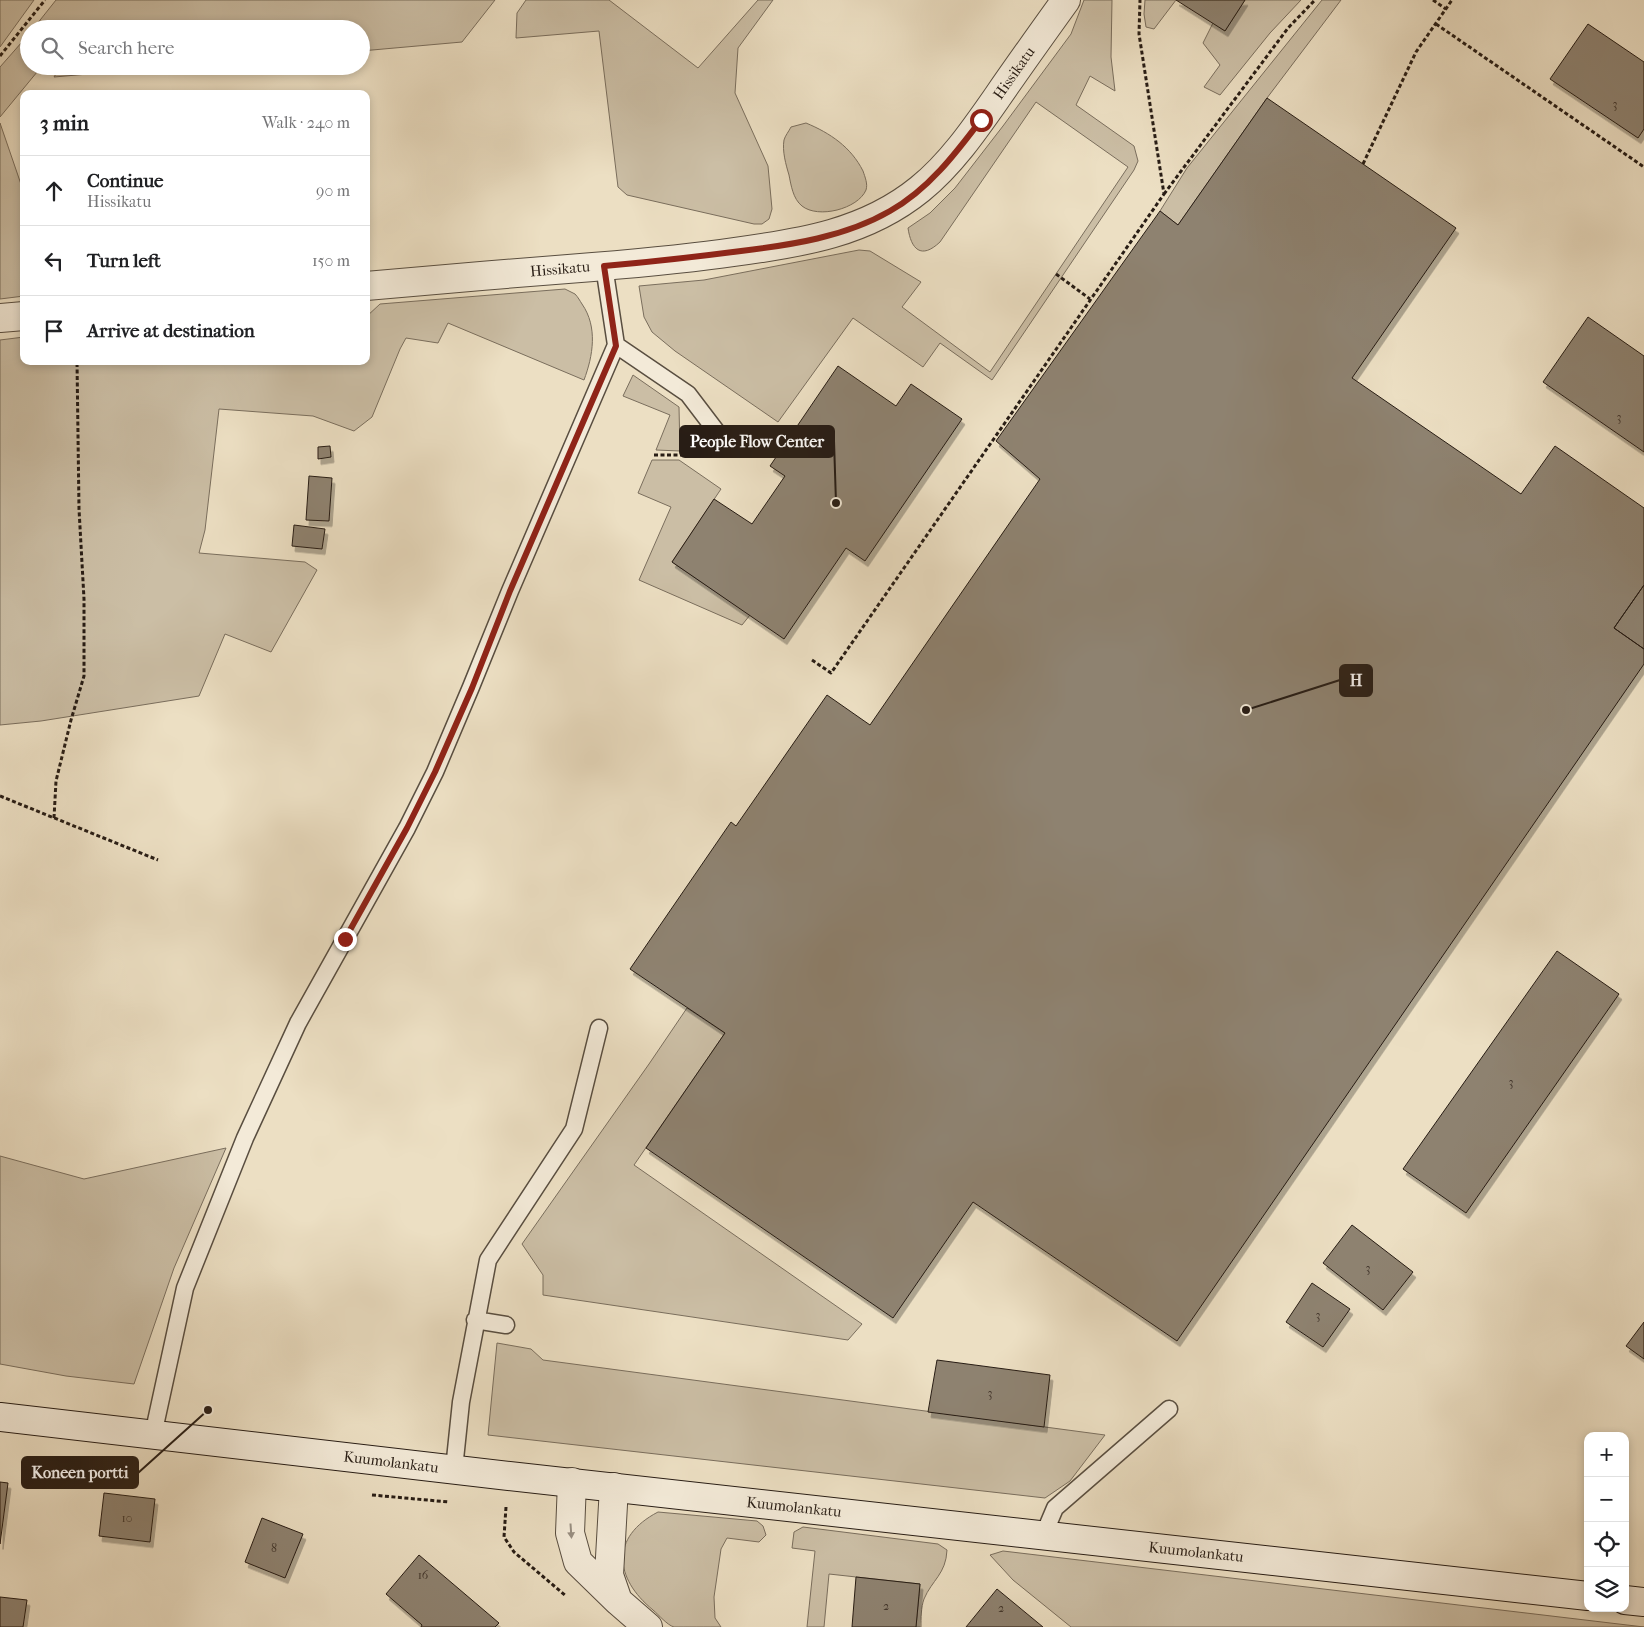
<!DOCTYPE html>
<meta charset="utf-8">
<style>
body{margin:0;font-family:"IM FELL French Canon",serif;background:#f2f2f2;color:#202124}
.controls{position:absolute;right:15px;bottom:15px;display:grid;overflow:hidden;border-radius:10px;box-shadow:0 2px 8px #0003}
.controls button{width:45px;height:45px;display:grid;place-items:center;padding:0;border:0;border-bottom:1px solid #e0e0e0;background:#fff;color:#202124;font:25px sans-serif}
.stop{position:absolute;width:15px;height:15px;margin:-11px;border:4px solid #8f2418;border-radius:50%;background:#fff}
.stop.end{background:#8f2418;border-color:#fff;box-shadow:0 1px 5px #0008}
.list{margin:0;padding:0;list-style:none}
h2{display:flex;justify-content:space-between;align-items:center;height:65px;margin:0;padding:0 20px;font-size:21px}
h2 small{font-size:16px;font-weight:400;color:#757577}
.list li{display:grid;grid-template-columns:32px 1fr auto;gap:15px;align-items:center;box-sizing:border-box;height:70px;padding:0 20px;border-top:1px solid #e0e0e0}
.list b{display:block;font-size:19px;white-space:nowrap}
.list p{margin:0;font-size:16px;white-space:nowrap;color:#757577}
.list em{font-size:16px;font-style:normal;color:#757577}
.icon{flex:none;width:28px;height:28px;fill:none;stroke:currentColor;stroke-width:2;stroke-linecap:round;stroke-linejoin:round}
.map{position:relative;flex:none;width:1644px;height:1627px;overflow:hidden}
.search{position:absolute;background:#fff;box-shadow:0 2px 8px #0003;left:20px;top:20px;width:350px;height:55px;display:flex;align-items:center;gap:12px;box-sizing:border-box;padding:0 18px;border-radius:28px;color:#757577;font-size:19px}
.panel{position:absolute;background:#fff;box-shadow:0 2px 8px #0003;left:20px;top:90px;width:350px;height:275px;border-radius:10px}
.map>svg:first-child{display:block}
.green{fill:#cbbea5;stroke:#7a6e5d}
.building{fill:#8e826f;stroke:#281d15;filter:url(#shadow)}
.lines{fill:none;stroke-linecap:round;stroke-linejoin:round}
.lane-casing{stroke:#594e40;stroke-width:19}
.street-casing{stroke:#594e40;stroke-width:30}
.secondary-casing{stroke:#281d15;stroke-width:30}
.path{stroke:#281d15;stroke-width:3;stroke-dasharray:4 2.5;stroke-linecap:butt}
.lane{stroke:#f3ead8;stroke-width:16}
.street{stroke:#f3ead8;stroke-width:28}
.secondary{stroke:#f3ead8;stroke-width:28}
.oneway{fill:#988e80}
.route{stroke:#8f2418;stroke-width:6}
.labels{text-anchor:middle;stroke-width:4;stroke-linejoin:round;paint-order:stroke}
.number-label{font-size:12px;fill:#42362c}
.street-label{font-size:15px;fill:#281d15;stroke:#f3ead8}
.leader{fill:none;stroke:#281d15;stroke-width:2}
.callout-dot{fill:#281d15;stroke:#f3ead8;stroke-width:2}
.callout{fill:#281d15;stroke:#281d15;stroke-width:2}
.callout-label{font-size:16px;text-anchor:middle;font-weight:bold;fill:#fff}
</style>
<div class="map">
<svg width="1644" height="1627" viewBox="0 0 1644 1627">
<defs>
<filter id="shadow"><feDropShadow dx="3" dy="5.5" stdDeviation="0" flood-color="#0004"/></filter>
</defs>
<rect width="100%" height="100%" fill="#ecdfc3"/>
<filter id="stains"><feTurbulence type="fractalNoise" baseFrequency=".004" numOctaves="4"/><feColorMatrix values="0 0 0 0 .2 0 0 0 0 .09 0 0 0 0 .02 0 0 0 .5 -.17"/></filter>
<radialGradient id="worn" r=".72"><stop offset=".6" stop-color="#630" stop-opacity="0"/><stop offset="1" stop-color="#630" stop-opacity=".3"/></radialGradient>
<path class="green" d="M 0,0 L 34,0 L 0,47 Z
M 56,0 L 495,0 L 462,42 L 361,51 L 361,29 L 33,29 Z
M 526,0 L 609,0 L 698,68 L 758,0 L 773,0 L 738,48 L 735,93 L 768,166 L 772,209 L 769,219 L 762,224 L 754,224 L 627,195 L 618,187 L 599,31 L 516,38 L 517,13 Z
M 1084,0 L 1112,0 L 1111,57 L 1115,91 L 1090,76 L 1076,105 L 1134,146 L 1138,161 L 1134,170 L 992,380 L 940,343 L 923,367 L 853,318 L 778,422 L 675,351 L 652,332 L 644,317 L 639,286 L 704,280 L 859,250 L 870,251 L 921,282 L 902,307 L 990,372 L 1128,167 L 1036,102 L 940,242 C 921,260 911,249 908,228 L 930,213 L 955,188 L 1003,126 L 1071,34 Z
M 1145,0 L 1176,0 L 1154,29 L 1146,27 L 1144,14 Z
M 1245,0 L 1301,0 L 1270,33 L 1220,95 L 1204,87 L 1220,65 L 1203,43 L 1213,23 L 1225,31 Z
M 1322,0 L 1341,0 L 1267,98 L 1178,225 L 1160,211 L 1187,168 Z
M 29,34 L 29,66 L 42,66 L 0,117 L 0,67 Z
M 61,66 L 179,66 L 54,77 Z
M 0,123 L 24,193 L 24,296 L 0,299 Z
M 806,123 C 830,133 851,147 863,171 C 865,177 868,184 866,190 C 858,209 818,219 802,206 C 793,199 791,185 789,175 C 786,165 782,151 784,140 C 785,136 789,131 791,127 Z
M 565,289 C 568,291 572,292 575,294 C 578,297 580,301 582,304 C 598,327 593,356 584,380 L 448,323 L 438,343 L 406,338 L 400,349 L 372,417 L 354,431 L 313,416 L 219,409 L 205,530 L 199,553 L 305,562 L 317,570 L 271,652 L 225,634 L 199,696 L 41,721 L 0,725 L 0,340 L 24,337 L 24,361 L 366,361 L 366,317 L 380,304 Z
M 633,375 L 679,407 L 680,451 L 656,450 L 670,415 L 623,396 Z
M 652,460 L 679,460 L 721,489 L 672,562 L 750,615 L 742,625 L 639,580 L 671,507 L 638,493 Z
M 687,1008 L 725,1033 L 634,1165 L 862,1324 L 848,1340 L 543,1295 L 543,1275 L 522,1244 L 649,1064 Z
M 226,1148 L 174,1268 L 134,1384 L 66,1376 L 0,1364 L 0,1156 L 84,1179 Z
M 497,1343 L 531,1349 L 543,1360 L 1105,1435 L 1070,1481 L 1045,1498 L 488,1435 Z
M 658,1512 L 757,1521 L 763,1526 L 766,1535 L 759,1542 L 727,1538 L 721,1549 L 714,1597 L 715,1618 L 721,1627 C 710,1627 683,1627 674,1627 C 667,1625 659,1615 653,1610 C 614,1578 610,1537 658,1512 Z
M 803,1527 L 938,1544 L 947,1550 C 946,1574 932,1580 924,1599 C 921,1607 921,1619 921,1627 L 916,1627 L 920,1584 L 829,1574 L 824,1627 L 807,1627 L 815,1551 L 792,1548 L 794,1532 Z
M 1003,1551 L 1644,1627 L 1071,1627 L 1013,1580 L 990,1555 Z"/>
<path class="building" d="M 1176,0 L 1245,0 L 1225,31 Z
M 1588,24 L 1644,62 L 1644,129 L 1638,138 L 1550,79 Z
M 1267,98 L 1456,228 L 1352,378 L 1521,494 L 1555,446 L 1644,508 L 1644,585 L 1614,628 L 1644,649 L 1644,664 L 1177,1341 L 973,1202 L 893,1318 L 646,1148 L 725,1033 L 630,969 L 731,822 L 736,826 L 827,695 L 870,725 L 1040,479 L 996,441 L 1160,211 L 1178,225 Z
M 1588,317 L 1644,356 L 1644,452 L 1543,382 Z
M 838,366 L 896,406 L 911,384 L 962,419 L 865,561 L 846,548 L 784,639 L 672,562 L 714,499 L 752,524 L 785,476 L 770,466 Z
M 330,446 L 331,457 L 318,459 L 318,447 Z
M 309,476 L 332,478 L 329,521 L 306,520 Z
M 294,525 L 325,529 L 322,549 L 292,546 Z
M 1644,585 L 1644,649 L 1614,628 Z
M 1557,951 L 1619,994 L 1466,1213 L 1403,1169 Z
M 1352,1225 L 1413,1272 L 1383,1310 L 1323,1263 Z
M 1312,1283 L 1350,1309 L 1323,1347 L 1286,1322 Z
M 1644,1322 L 1644,1359 L 1626,1346 Z
M 937,1360 L 1050,1375 L 1044,1427 L 928,1412 Z
M 0,1482 L 8,1483 L 0,1544 Z
M 104,1493 L 155,1499 L 150,1542 L 99,1536 Z
M 262,1518 L 303,1534 L 285,1578 L 245,1562 Z
M 419,1555 L 499,1623 L 495,1627 L 421,1627 L 422,1625 L 386,1594 Z
M 856,1577 L 920,1584 L 916,1627 L 852,1627 Z
M 997,1589 L 1043,1627 L 966,1627 Z
M 0,1597 L 27,1600 L 23,1627 L 0,1627 Z"/>
<g class="lines">
<g class="lane-casing">
<path id="lane" d="M 616,345 L 688,394 L 723,440
M 475,1320 L 506,1325
M 153,1435 L 185,1288 L 245,1138 L 298,1023 L 407,828 L 435,772 L 471,687 L 510,591 L 616,345 L 604,266
M 454,1469 L 461,1402 L 488,1260 L 574,1129 L 599,1028
M 1044,1534 L 1055,1508 L 1169,1409"/>
</g>
<g class="street-casing">
<path id="street" d="M 366,286 C 442,279 517,273 593,267 C 640,263 687,259 734,252 C 801,243 866,233 920,189 C 951,164 975,129 998,96 C 1020,64 1043,32 1066,0
M 0,318 L 24,316
M 572,1482 L 570,1533 L 578,1562 L 618,1601 L 648,1627
M 614,1487 L 609,1575 L 618,1601"/>
</g>
<g class="secondary-casing">
<path id="secondary" d="M 0,1417 L 509,1476 L 1588,1596
M 1625,1600 L 1644,1602"/>
</g>
<path class="path" d="M 1433,0 L 1446,9
M 1436,24 L 1644,167
M 0,56 L 45,0
M 1363,164 L 1416,52 L 1452,0
M 1164,194 L 1288,28 L 1315,0
M 1056,274 L 1090,299
M 654,455 L 682,455
M 812,660 L 831,673 L 1164,194 L 1139,34 L 1140,0
M 0,796 L 158,860
M 54,818 L 56,781 L 71,720 L 84,676 L 84,599 L 79,509 L 77,361
M 372,1495 L 449,1502
M 506,1507 L 504,1537 L 514,1552 L 566,1596"/>
<use href="#lane" class="lane"/>
<use href="#street" class="street"/>
<use href="#secondary" class="secondary"/>
</g>
<defs><path id="oneway-solid" d="M-6-.8H1V-3.2L6.5 0L1 3.2V.8H-6Z" transform="scale(1.25)"/></defs>
<use class="oneway" href="#oneway-solid" transform="translate(571 1531) rotate(86)"/>
<g class="lines">
<path class="route" d="M 345,939 L 407,828 L 435,772 L 472,688 L 510,591 L 616,346 L 604,266 C 650,262 695,257 741,251 C 791,245 845,237 890,211 C 928,190 956,153 981,120"/>
</g>
<g class="labels">
<g class="number-label">
<text x="1615" y="108">3</text>
<text x="1619" y="421">3</text>
<text x="1511" y="1086">3</text>
<text x="1368" y="1272">3</text>
<text x="1318" y="1319">3</text>
<text x="990" y="1397">3</text>
<text x="127" y="1522">10</text>
<text x="274" y="1552">8</text>
<text x="423" y="1579">16</text>
<text x="886" y="1610">2</text>
<text x="1001" y="1612">2</text>
</g>
<g class="street-label">
<text transform="translate(1014 73) rotate(-55)" y="5">Hissikatu</text>
<text transform="translate(560 269) rotate(-5)" y="5">Hissikatu</text>
<text transform="translate(391 1462) rotate(7)" y="5">Kuumolankatu</text>
<text transform="translate(794 1507) rotate(6)" y="5">Kuumolankatu</text>
<text transform="translate(1196 1552) rotate(6)" y="5">Kuumolankatu</text>
</g>
</g>
<path class="leader" d="M836 503L834 441M1246 710L1340 680M208 1410L138 1473"/>
<g class="callout-dot">
<circle cx="836" cy="503" r="5"/>
<circle cx="1246" cy="710" r="5"/>
<circle cx="208" cy="1410" r="5"/>
</g>
<g class="callout">
<rect x="680" y="426" width="154" height="31" rx="5"/>
<rect x="1340" y="665" width="32" height="31" rx="5"/>
<rect x="22" y="1457" width="116" height="31" rx="5"/>
</g>
<g class="callout-label">
<text x="757" y="447">People Flow Center</text>
<text x="1356" y="686">H</text>
<text x="80" y="1478">Koneen portti</text>
</g>
<rect width="100%" height="100%" filter="url(#stains)"/>
<rect width="100%" height="100%" fill="url(#worn)"/>
</svg>
<div class="controls">
<button>+</button>
<button>−</button>
<button><svg class="icon" aria-label="locate" viewBox="0 0 24 24"><circle cx="12" cy="12" r="6"/><path d="M12 2v4M12 18v4M2 12h4M18 12h4"/></svg></button>
<button><svg class="icon" aria-label="layers" viewBox="0 0 24 24"><path d="M12 4l9 5-9 5-9-5zM3 14l9 5 9-5"/></svg></button>
</div>
<div class="stop" style="left:981px;top:120px"></div>
<div class="stop end" style="left:345px;top:939px"></div>
<div class="search"><svg class="icon" aria-label="search" viewBox="0 0 24 24"><circle cx="10" cy="10" r="6"/><path d="M15 15l6 6"/></svg>Search here</div>
<section class="panel">
<h2>3 min<small>Walk · 240 m</small></h2>
<ul class="list">
<li><svg class="icon" aria-label="ahead" viewBox="0 0 24 24"><path d="M12 20V5M6 11l6-6 6 6"/></svg><div><b>Continue</b><p>Hissikatu</p></div><em>90 m</em></li>
<li><svg class="icon" aria-label="left" viewBox="0 0 24 24"><path d="M17 20v-9H6M10 6l-5 5 5 5"/></svg><div><b>Turn left</b></div><em>150 m</em></li>
<li><svg class="icon" aria-label="arrive" viewBox="0 0 24 24"><path d="M6 21V4h12l-3 4 3 4H6"/></svg><div><b>Arrive at destination</b></div></li>
</ul>
</section>
</div>
